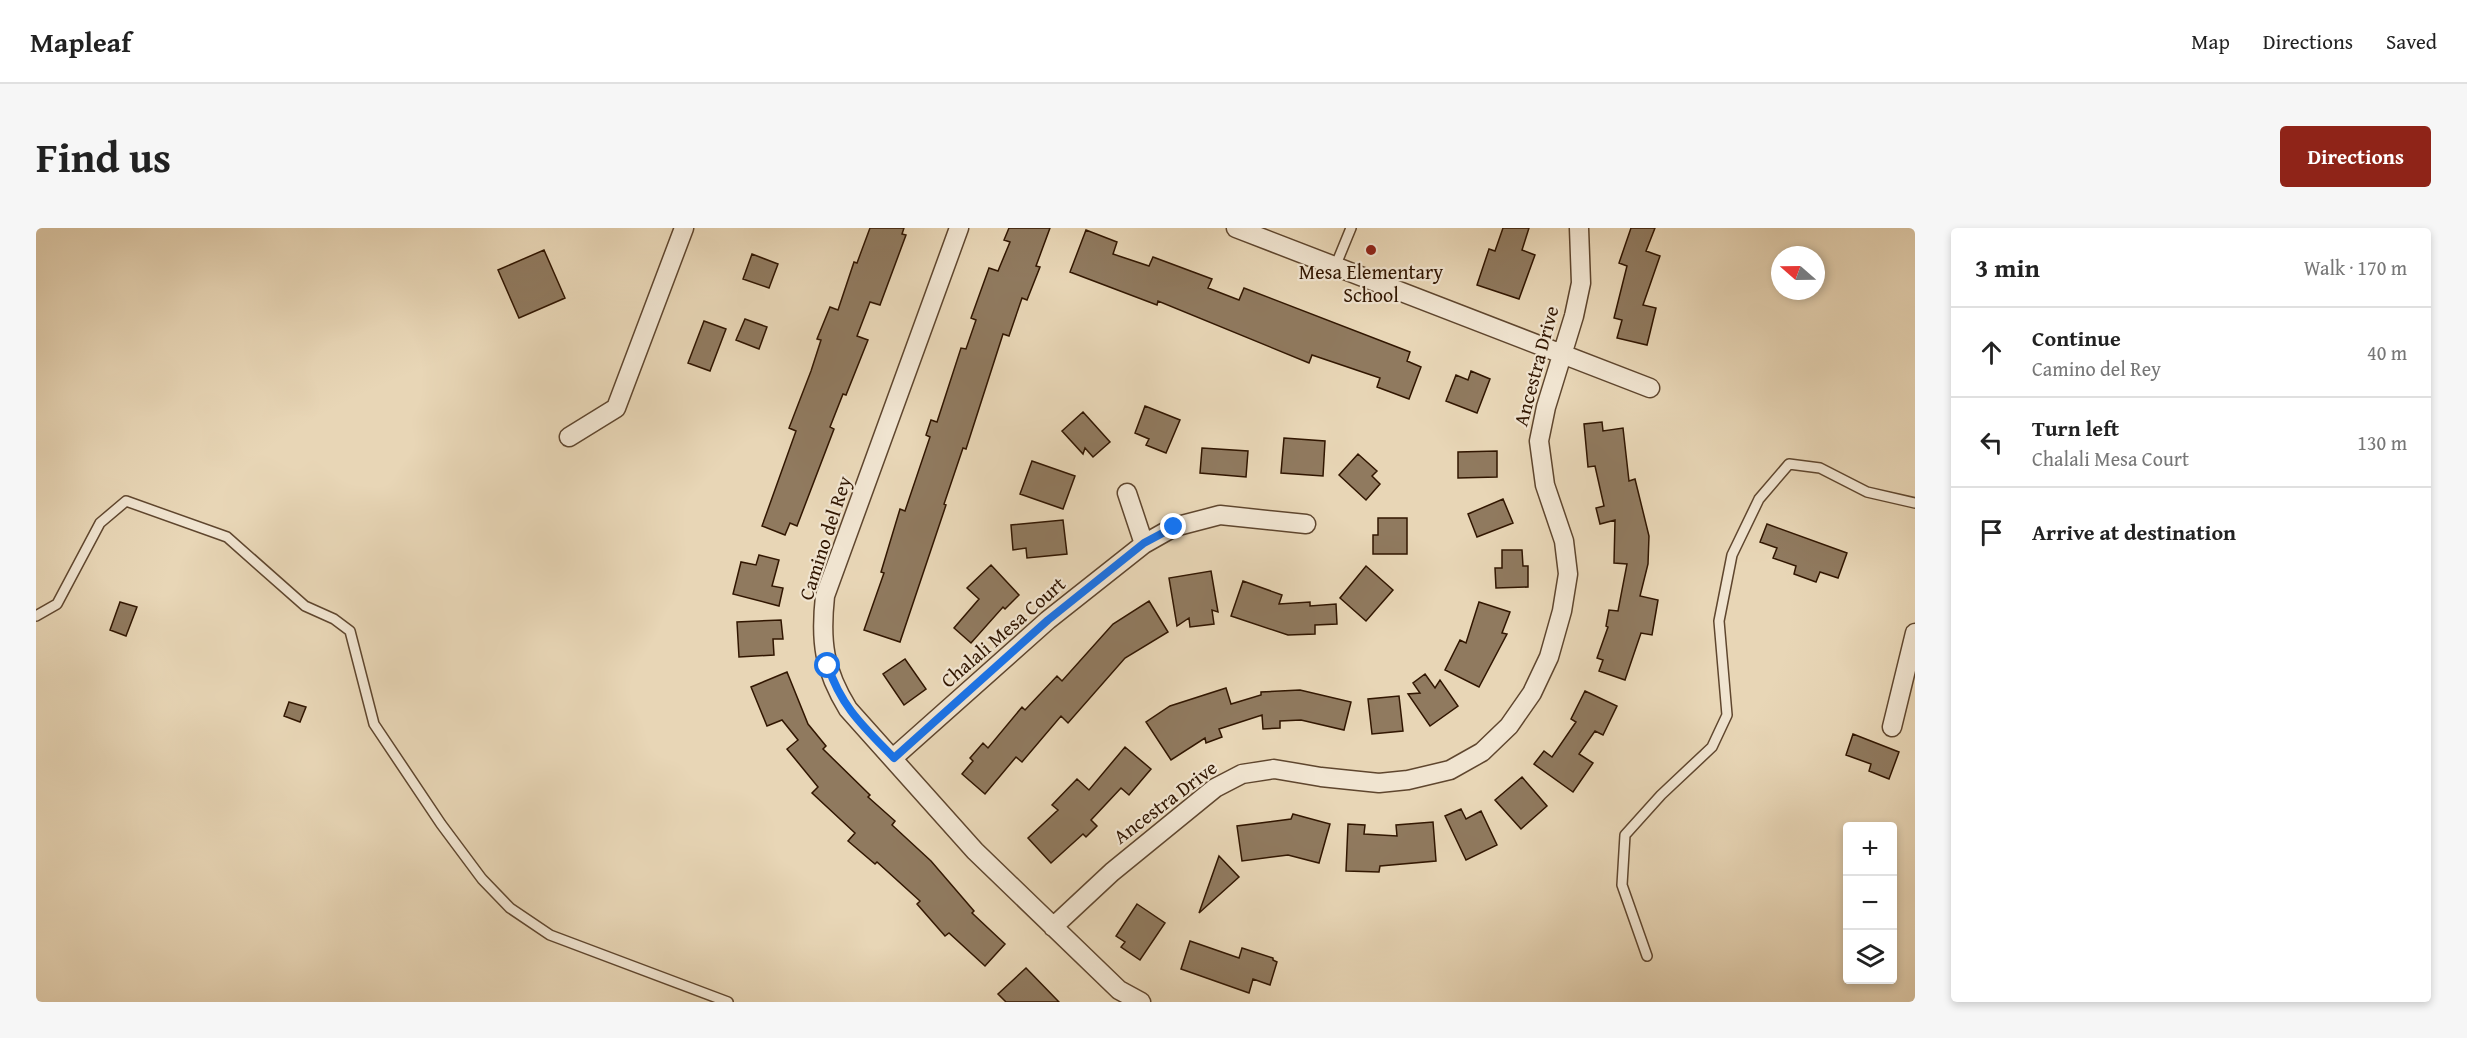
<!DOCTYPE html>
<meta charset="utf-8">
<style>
body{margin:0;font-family:"Gentium Book Plus",serif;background:#f6f6f6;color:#222}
.controls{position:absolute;right:18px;bottom:18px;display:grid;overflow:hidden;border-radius:6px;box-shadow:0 3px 9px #0003}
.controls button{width:54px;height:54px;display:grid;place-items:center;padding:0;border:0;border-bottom:2px solid #e0e0e0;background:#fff;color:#222;font:30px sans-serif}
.compass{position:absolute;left:1735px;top:18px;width:54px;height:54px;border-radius:50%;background:#fff;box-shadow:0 3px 9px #0003;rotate:290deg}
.stop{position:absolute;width:18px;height:18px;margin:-14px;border:4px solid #1a73e8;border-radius:50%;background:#fff}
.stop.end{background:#1a73e8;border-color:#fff;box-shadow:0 2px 6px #0008}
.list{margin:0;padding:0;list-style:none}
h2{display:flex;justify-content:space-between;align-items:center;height:78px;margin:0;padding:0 24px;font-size:26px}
h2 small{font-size:20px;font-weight:400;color:#767676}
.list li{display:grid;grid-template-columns:39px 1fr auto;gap:18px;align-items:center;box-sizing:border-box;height:90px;padding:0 24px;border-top:2px solid #e0e0e0}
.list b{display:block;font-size:22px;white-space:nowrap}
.list p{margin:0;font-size:20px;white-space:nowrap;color:#767676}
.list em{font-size:20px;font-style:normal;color:#767676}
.icon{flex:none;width:33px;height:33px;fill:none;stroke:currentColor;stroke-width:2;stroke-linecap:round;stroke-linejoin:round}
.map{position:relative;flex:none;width:1879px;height:774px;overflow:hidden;border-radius:6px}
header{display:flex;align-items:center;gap:36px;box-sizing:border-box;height:84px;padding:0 30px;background:#fff;border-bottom:2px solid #e0e0e0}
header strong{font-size:28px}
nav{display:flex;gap:33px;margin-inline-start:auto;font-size:21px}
.intro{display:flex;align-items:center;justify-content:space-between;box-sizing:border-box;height:144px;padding:0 36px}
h1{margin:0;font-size:42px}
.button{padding:15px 27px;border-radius:6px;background:#8f2418;color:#fff;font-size:21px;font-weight:700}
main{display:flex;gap:36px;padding:0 36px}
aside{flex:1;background:#fff;border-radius:6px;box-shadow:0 3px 9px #0003}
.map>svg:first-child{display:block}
.building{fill:#907a5f;stroke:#311601;stroke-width:1.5}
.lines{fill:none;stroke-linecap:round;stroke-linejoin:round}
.lane-casing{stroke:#5f462e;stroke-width:12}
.street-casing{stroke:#5f462e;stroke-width:21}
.lane{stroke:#f0e4d0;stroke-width:9}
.street{stroke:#f0e4d0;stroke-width:18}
.route{stroke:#1a73e8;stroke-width:8}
.poi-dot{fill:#8f2418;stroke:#f0e4d0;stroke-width:2}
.labels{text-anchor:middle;stroke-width:4.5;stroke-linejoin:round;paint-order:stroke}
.poi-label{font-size:20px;fill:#311601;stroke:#f0e4d0}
.street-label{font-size:20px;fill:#311601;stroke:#f0e4d0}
</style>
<header>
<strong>Mapleaf</strong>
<nav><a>Map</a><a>Directions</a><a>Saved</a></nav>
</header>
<div class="intro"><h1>Find us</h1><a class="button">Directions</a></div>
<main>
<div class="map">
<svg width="1879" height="774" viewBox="0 0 1879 774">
<rect width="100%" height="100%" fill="#e8d6b6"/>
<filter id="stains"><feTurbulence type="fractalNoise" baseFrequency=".00333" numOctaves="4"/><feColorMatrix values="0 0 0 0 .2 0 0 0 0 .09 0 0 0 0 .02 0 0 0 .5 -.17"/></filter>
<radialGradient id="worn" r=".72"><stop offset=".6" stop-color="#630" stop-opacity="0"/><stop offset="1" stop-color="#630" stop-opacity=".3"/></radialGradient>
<path class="building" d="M 834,0 L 868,0 L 866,6 L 870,7 L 844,77 L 834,74 L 821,108 L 832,112 L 810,167 L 807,166 L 794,199 L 798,201 L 761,298 L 754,295 L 749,307 L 726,298 L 760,203 L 753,200 L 775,143 L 785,112 L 781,111 L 794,79 L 802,82 L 818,34 L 821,35 Z
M 973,0 L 1014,0 L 1000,38 L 1004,39 L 991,72 L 986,70 L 973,108 L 967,106 L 930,221 L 927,220 L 908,276 L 910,277 L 864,414 L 828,402 L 848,345 L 845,344 L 864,281 L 869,283 L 894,209 L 890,207 L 895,192 L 901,194 L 925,120 L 930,121 L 940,92 L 935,90 L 953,40 L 962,43 L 974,14 L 968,12 Z
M 1467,0 L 1493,0 L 1486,22 L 1499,27 L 1483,71 L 1441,57 L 1453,21 L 1459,23 Z
M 1595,0 L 1619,0 L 1610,23 L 1624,28 L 1607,77 L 1620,80 L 1611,117 L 1581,110 L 1586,92 L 1578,90 L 1591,38 L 1583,35 Z
M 1050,2 L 1081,14 L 1077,26 L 1113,38 L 1117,29 L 1176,51 L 1172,60 L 1203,72 L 1208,60 L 1374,124 L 1371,133 L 1385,139 L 1373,171 L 1341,159 L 1344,150 L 1276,127 L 1273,135 L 1122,73 L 1121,77 L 1034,44 Z
M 508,22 L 529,70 L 483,90 L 462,42 Z
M 716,26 L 742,36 L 733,60 L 707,51 Z
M 709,91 L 731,99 L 723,121 L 700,112 Z
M 668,93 L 690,101 L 674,143 L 652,135 Z
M 1435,143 L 1454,151 L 1441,185 L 1410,173 L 1420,147 L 1432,152 Z
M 1109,178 L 1144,192 L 1130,225 L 1110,217 L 1113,211 L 1099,205 Z
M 1047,184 L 1074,214 L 1057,229 L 1049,220 L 1047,226 L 1026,203 Z
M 1566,194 L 1567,203 L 1587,200 L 1593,253 L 1599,251 L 1613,308 L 1612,336 L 1604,368 L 1622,372 L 1616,407 L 1605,405 L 1589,452 L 1563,443 L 1567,432 L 1561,430 L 1572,399 L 1570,398 L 1573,382 L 1582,383 L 1591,336 L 1578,335 L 1579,292 L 1564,296 L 1560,280 L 1568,278 L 1559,238 L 1552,239 L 1548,196 Z
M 1248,210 L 1289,213 L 1287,248 L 1245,245 Z
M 1166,220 L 1212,223 L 1210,249 L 1164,245 Z
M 1461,223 L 1461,249 L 1422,250 L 1422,224 Z
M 1322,226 L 1341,243 L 1336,248 L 1344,256 L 1330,272 L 1303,247 Z
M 996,233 L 1039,248 L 1027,281 L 984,266 Z
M 1467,271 L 1477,295 L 1441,309 L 1432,286 Z
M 1342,290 L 1371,290 L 1371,326 L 1337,326 L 1337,307 L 1342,307 Z
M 1027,292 L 1031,326 L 991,330 L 990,320 L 977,322 L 975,297 Z
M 1731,296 L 1811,325 L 1802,350 L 1784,344 L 1780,354 L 1758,346 L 1760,338 L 1737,330 L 1741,320 L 1724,314 Z
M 1466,322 L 1486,322 L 1487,338 L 1492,338 L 1492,359 L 1460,360 L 1459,340 L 1466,340 Z
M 723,327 L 743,332 L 736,358 L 747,360 L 743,378 L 697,366 L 705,334 L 720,337 Z
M 955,337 L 983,367 L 969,381 L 967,379 L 935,415 L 918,400 L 943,371 L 931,360 Z
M 1330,338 L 1357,362 L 1330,393 L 1304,370 Z
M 1175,343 L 1182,384 L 1176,382 L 1178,396 L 1154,399 L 1153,390 L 1141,398 L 1133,350 Z
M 1207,353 L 1246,367 L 1243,376 L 1274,374 L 1274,378 L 1300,376 L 1301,396 L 1279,397 L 1279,406 L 1252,407 L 1195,388 Z
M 1113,373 L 1132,404 L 1089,430 L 1032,495 L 1025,488 L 986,534 L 980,529 L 949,566 L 926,546 L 937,533 L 934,530 L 947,515 L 952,520 L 986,479 L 989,482 L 1021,448 L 1026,453 L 1077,396 Z
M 84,374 L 101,379 L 90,408 L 74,402 Z
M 1443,374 L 1474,384 L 1466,405 L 1471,406 L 1443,459 L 1409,442 L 1424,412 L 1430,415 Z
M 745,392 L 747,411 L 737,411 L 738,427 L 703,429 L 701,394 Z
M 869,431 L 890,461 L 868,477 L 847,446 Z
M 751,444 L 772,496 L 790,518 L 787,521 L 834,567 L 832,569 L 859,593 L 856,597 L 895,633 L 938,683 L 936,685 L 969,716 L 949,738 L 913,705 L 909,708 L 881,676 L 884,673 L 841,634 L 839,636 L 812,613 L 819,605 L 776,565 L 782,559 L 751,521 L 762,512 L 746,492 L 731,498 L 715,459 Z
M 1389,446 L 1399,460 L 1404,452 L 1422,478 L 1394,498 L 1372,466 L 1384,465 L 1377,455 Z
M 1190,460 L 1195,476 L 1225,467 L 1225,464 L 1264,462 L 1315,474 L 1308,502 L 1265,492 L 1244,493 L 1244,500 L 1227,501 L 1226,487 L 1183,501 L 1186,509 L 1170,515 L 1169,510 L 1135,532 L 1110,494 L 1134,478 Z
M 1549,463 L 1581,478 L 1567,507 L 1559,503 L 1543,526 L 1557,535 L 1537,564 L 1498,536 L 1508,523 L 1516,529 L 1540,494 L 1535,491 Z
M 1363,468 L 1367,503 L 1336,506 L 1332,471 Z
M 253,474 L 270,479 L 264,494 L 248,488 Z
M 1817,506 L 1863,524 L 1853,551 L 1833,543 L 1835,536 L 1810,527 Z
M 1089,519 L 1115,541 L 1093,567 L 1085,560 L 1055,592 L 1061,598 L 1050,609 L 1047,606 L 1015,635 L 992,610 L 1022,582 L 1016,577 L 1041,551 L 1053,562 Z
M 1486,549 L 1511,578 L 1485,601 L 1459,572 Z
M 1425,581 L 1430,591 L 1445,583 L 1461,617 L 1430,632 L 1409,588 Z
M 1257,586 L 1294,596 L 1283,635 L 1252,627 L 1206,633 L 1201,598 L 1255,591 Z
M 1397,594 L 1400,633 L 1344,638 L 1343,644 L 1310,643 L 1312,596 L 1329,597 L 1328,606 L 1361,608 L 1360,597 Z
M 1183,628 L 1203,649 L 1163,685 Z
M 1101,676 L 1129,695 L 1104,732 L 1085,719 L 1089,714 L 1080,708 Z
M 1154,713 L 1203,730 L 1206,720 L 1237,730 L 1237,732 L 1241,734 L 1234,757 L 1217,751 L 1213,765 L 1145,741 Z
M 990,740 L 1023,774 L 970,774 L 962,766 Z"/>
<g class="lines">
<g class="lane-casing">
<path id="lane" d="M 1299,39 L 1315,0
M 0,388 L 21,376 L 64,295 L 90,273 L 191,309 L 269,378 L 298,391 L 314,403 L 338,496 L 405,596 L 446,651 L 474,680 L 514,707 L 692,774
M 1611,728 L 1586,657 L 1589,607 L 1625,567 L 1676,519 L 1691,487 L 1683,393 L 1696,327 L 1723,271 L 1753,236 L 1784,240 L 1831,264 L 1879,275"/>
</g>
<g class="street-casing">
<path id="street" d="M 923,0 L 789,368 C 784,414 788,442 812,481 L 939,623 L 1083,762 L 1105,774
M 1200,0 L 1614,160
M 533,209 L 580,180 L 648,0
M 1091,265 L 1108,316
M 1856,499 L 1879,405
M 857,530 L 1012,392 L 1108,316 L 1138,299 L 1184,287 L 1270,296
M 1017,699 L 1076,644 L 1179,560 L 1206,546 L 1238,541 L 1285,549 L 1343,555 L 1372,552 L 1414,542 L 1446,524 L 1473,498 L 1496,465 L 1513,429 L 1526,383 L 1532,346 L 1528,313 L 1509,257 L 1503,213 L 1510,179 L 1538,88 L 1545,55 L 1543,0"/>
</g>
<use href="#lane" class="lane"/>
<use href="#street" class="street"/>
</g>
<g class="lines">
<path class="route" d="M 792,438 C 805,479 829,500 858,530 L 1012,392 L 1108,315 L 1138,299"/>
</g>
<circle class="poi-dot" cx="1335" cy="22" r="6"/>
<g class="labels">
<g class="poi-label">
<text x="1335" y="51">Mesa Elementary<tspan x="1335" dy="23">School</tspan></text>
</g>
<g class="street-label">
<text transform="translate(1500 138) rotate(-75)" y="7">Ancestra Drive</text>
<text transform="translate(789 310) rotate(-72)" y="7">Camino del Rey</text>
<text transform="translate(967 404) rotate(-41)" y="7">Chalali Mesa Court</text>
<text transform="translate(1129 574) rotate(-37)" y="7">Ancestra Drive</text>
</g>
</g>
<rect width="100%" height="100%" filter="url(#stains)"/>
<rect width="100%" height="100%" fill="url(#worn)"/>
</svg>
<div class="controls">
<button>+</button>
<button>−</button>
<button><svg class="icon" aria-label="layers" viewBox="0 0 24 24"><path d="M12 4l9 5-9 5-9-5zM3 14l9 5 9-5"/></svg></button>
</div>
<svg class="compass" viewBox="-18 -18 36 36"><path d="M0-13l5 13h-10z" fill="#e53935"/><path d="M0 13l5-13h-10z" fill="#767676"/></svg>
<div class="stop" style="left:792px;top:438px"></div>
<div class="stop end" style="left:1138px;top:299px"></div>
</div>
<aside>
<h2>3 min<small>Walk · 170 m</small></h2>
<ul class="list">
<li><svg class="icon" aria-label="ahead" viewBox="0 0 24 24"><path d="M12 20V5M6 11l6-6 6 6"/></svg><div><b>Continue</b><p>Camino del Rey</p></div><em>40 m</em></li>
<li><svg class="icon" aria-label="left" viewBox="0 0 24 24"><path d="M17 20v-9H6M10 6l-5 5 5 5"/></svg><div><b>Turn left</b><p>Chalali Mesa Court</p></div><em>130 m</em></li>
<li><svg class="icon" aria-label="arrive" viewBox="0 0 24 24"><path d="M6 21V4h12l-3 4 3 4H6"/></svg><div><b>Arrive at destination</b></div></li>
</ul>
</aside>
</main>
